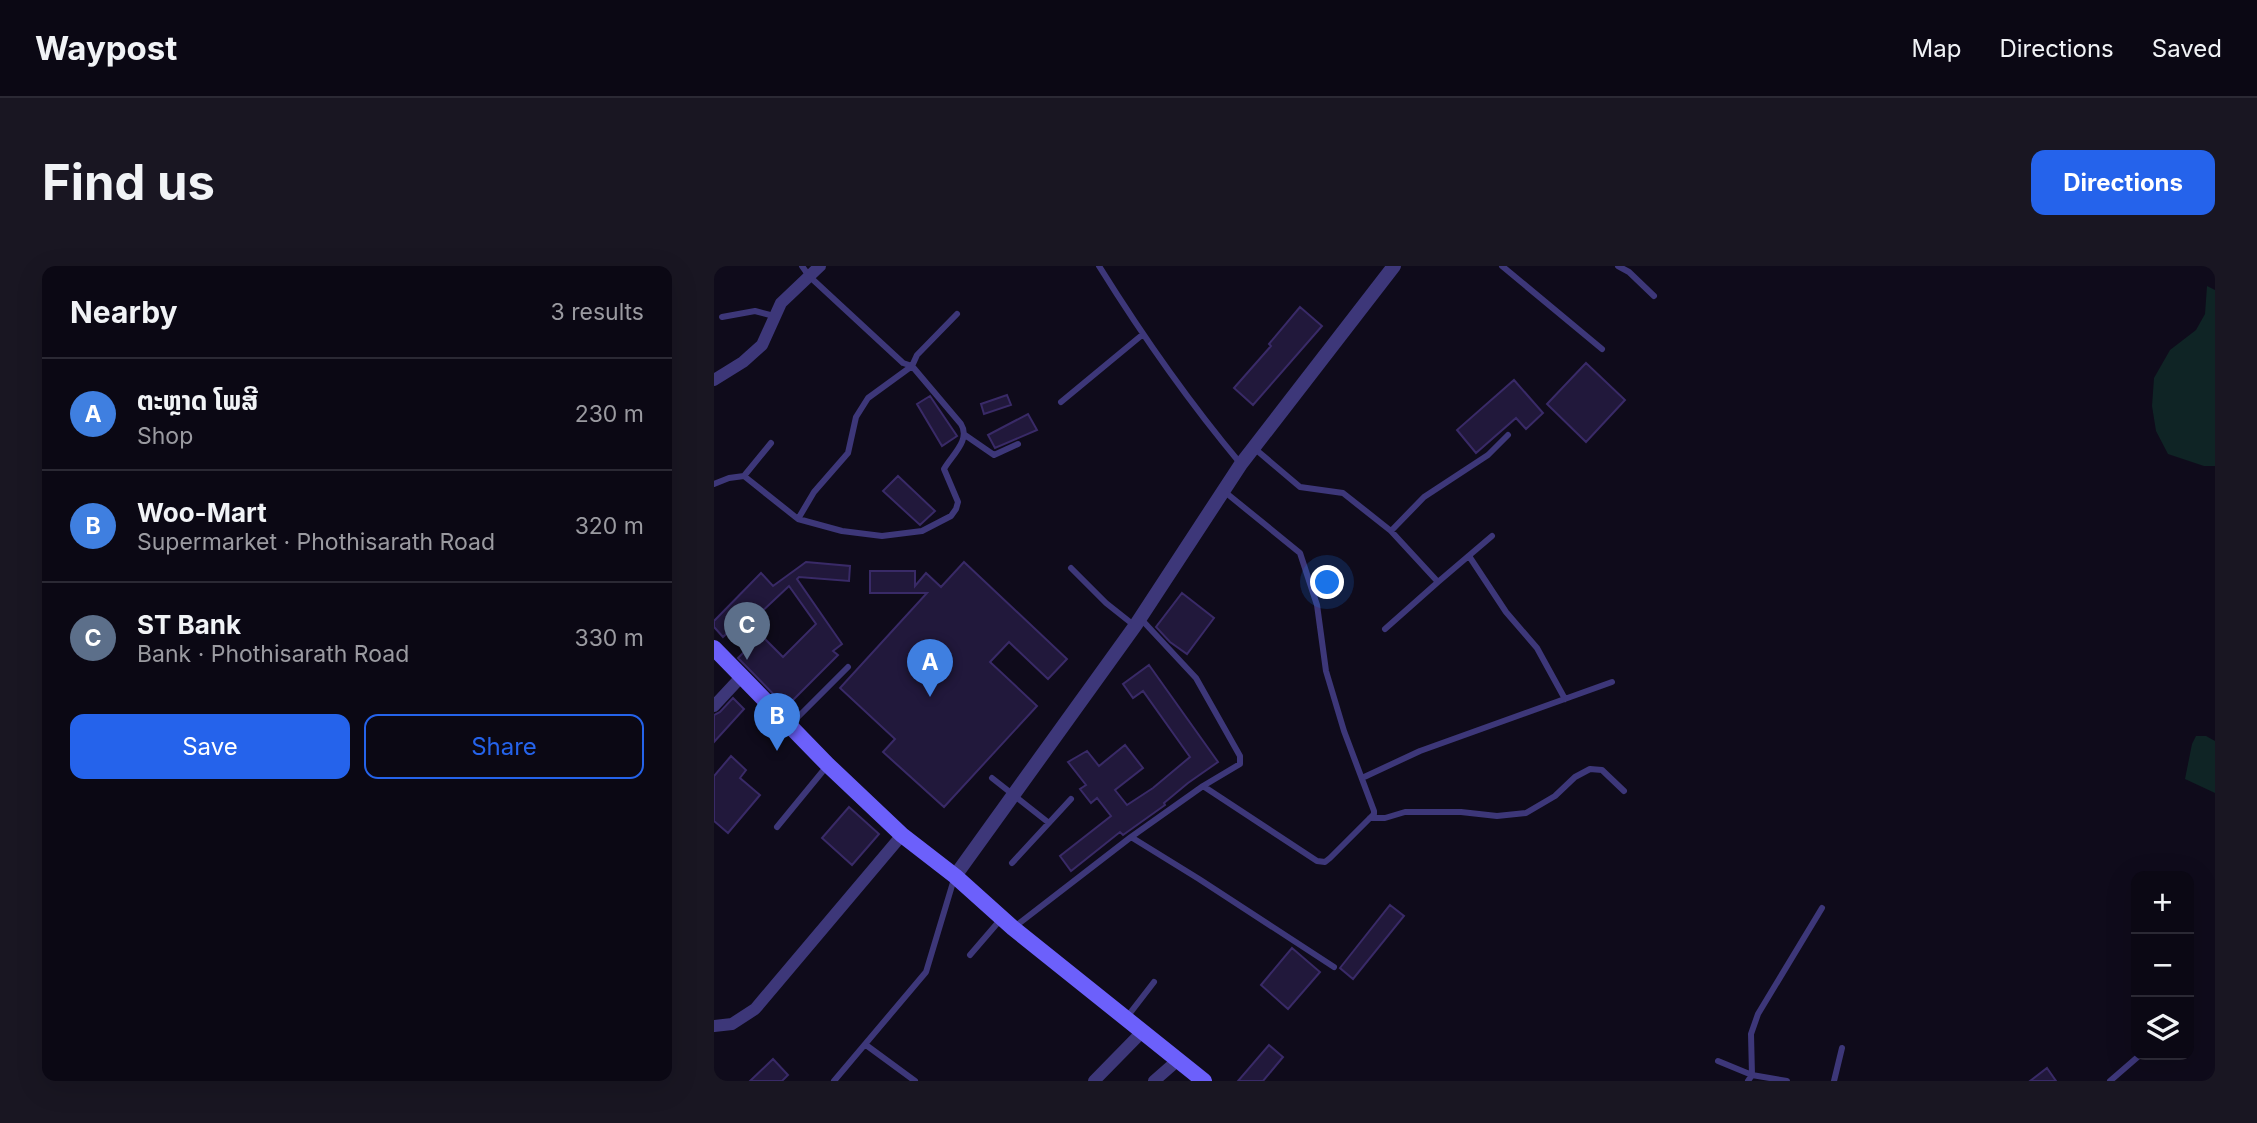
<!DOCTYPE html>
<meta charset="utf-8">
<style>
body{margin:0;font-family:Inter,"Noto Sans Lao",sans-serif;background:#191622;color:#f1f3f6}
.controls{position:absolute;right:21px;bottom:21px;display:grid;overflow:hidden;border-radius:14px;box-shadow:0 7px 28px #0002}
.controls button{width:63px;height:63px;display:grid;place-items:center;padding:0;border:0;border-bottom:2px solid #2b2934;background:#0b0814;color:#f1f3f6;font:35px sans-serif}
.you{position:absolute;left:614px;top:317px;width:24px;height:24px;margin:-18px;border:5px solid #fff;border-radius:50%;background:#1a73e8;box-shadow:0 0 0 10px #1a73e833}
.badge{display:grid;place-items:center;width:46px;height:46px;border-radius:50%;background:#2563eb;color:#fff;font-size:23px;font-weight:700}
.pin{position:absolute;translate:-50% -58px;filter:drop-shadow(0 2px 4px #0008)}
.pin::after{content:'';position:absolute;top:37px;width:24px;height:21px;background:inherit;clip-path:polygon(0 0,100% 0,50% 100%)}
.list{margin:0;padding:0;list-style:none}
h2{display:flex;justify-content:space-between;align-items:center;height:91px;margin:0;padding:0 28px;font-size:30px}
h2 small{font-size:23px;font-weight:400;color:#9a9aa0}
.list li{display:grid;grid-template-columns:46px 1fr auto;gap:21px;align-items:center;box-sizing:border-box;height:112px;padding:0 28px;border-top:2px solid #2b2934}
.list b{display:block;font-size:26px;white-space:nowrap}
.list p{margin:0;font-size:23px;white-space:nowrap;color:#9a9aa0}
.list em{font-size:23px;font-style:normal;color:#9a9aa0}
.actions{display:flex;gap:14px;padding:21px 28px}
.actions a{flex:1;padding:16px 0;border:2px solid #2563eb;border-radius:14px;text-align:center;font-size:24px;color:#2563eb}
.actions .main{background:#2563eb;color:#fff}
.icon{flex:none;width:38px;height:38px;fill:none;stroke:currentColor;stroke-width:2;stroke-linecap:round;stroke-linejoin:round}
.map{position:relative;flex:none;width:1501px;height:815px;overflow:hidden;border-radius:14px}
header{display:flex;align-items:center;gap:42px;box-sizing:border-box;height:98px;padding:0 35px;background:#0b0814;border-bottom:2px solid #2b2934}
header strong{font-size:33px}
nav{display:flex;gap:38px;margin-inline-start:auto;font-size:24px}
.intro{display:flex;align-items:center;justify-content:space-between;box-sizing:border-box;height:168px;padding:0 42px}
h1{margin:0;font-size:49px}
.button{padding:18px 32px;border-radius:14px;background:#2563eb;color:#fff;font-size:24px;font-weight:700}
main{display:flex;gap:42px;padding:0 42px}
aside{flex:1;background:#0b0814;border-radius:14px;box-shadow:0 7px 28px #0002}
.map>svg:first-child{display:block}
.green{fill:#0f2425}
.building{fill:#21183b;stroke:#392a67;stroke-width:2;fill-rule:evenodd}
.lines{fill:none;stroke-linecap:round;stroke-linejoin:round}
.service{stroke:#3d3779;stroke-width:6}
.minor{stroke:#3d3779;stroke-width:12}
.tertiary{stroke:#3d3779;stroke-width:14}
.secondary{stroke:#6c60fb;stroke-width:16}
</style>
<header>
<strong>Waypost</strong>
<nav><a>Map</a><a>Directions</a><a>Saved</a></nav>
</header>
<div class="intro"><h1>Find us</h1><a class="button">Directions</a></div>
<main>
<aside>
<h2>Nearby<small>3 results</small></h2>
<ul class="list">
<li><span class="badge" style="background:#3f7fe0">A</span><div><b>ຕະຫຼາດ ໂພສີ</b><p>Shop</p></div><em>230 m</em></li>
<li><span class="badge" style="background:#3f7fe0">B</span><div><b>Woo-Mart</b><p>Supermarket · Phothisarath Road</p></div><em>320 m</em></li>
<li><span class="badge" style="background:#5c6f8a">C</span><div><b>ST Bank</b><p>Bank · Phothisarath Road</p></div><em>330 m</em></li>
</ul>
<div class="actions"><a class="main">Save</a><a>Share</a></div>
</aside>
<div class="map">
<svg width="1501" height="815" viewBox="0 0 1501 815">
<rect width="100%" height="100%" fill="#0f0b1b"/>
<path class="green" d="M 1493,20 L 1501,24 L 1501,200 L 1490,200 L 1454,188 L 1442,165 L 1438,140 L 1440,112 L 1456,84 L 1482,64 L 1491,48 Z
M 1482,470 L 1492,470 L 1501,475 L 1501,527 L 1471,513 L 1478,478 Z"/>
<path class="building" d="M 586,41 L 608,60 L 539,139 L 520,122 L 557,80 L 555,78 Z
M 872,97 L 911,134 L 872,176 L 833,138 Z
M 800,114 L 829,147 L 812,163 L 802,152 L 762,187 L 743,164 Z
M 293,129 L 297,139 L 270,148 L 267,138 Z
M 216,130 L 243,170 L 228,180 L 203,138 Z
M 314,148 L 323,164 L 281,182 L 274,169 Z
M 184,210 L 221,245 L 206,259 L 169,225 Z
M 92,296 L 136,300 L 135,315 L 85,311 L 83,313 L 128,378 L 119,385 L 124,389 L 72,441 L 24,392 L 38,378 L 21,360 L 9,371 L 0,361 L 0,355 L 47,307 L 59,320 ZM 75,320 L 102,358 L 69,391 L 45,367 L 53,359 L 44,349 Z
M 250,296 L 353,393 L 334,413 L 295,376 L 276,396 L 323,440 L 230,541 L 169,486 L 181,473 L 126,422 L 213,327 L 156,327 L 156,305 L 201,305 L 201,320 L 212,307 L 227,321 Z
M 468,327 L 500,352 L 473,388 L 456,376 L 442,361 Z
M 435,399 L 504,496 L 474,517 L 450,537 L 451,539 L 409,569 L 406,566 L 357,605 L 346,590 L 397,550 L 383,532 L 377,537 L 366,523 L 372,519 L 354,496 L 373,485 L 385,500 L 411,479 L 429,502 L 401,524 L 413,539 L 439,522 L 476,491 L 429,425 L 419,432 L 409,418 Z
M 19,432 L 30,443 L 0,476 L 0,449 L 6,446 Z
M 17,490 L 32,504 L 26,512 L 46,529 L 14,567 L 0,555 L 0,510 Z
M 135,541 L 165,568 L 138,599 L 108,572 Z
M 676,639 L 690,650 L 639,713 L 626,702 Z
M 578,682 L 606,706 L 574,743 L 547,719 Z
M 555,779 L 569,791 L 549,815 L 524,815 Z
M 59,793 L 74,809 L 68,815 L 36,815 Z
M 1333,802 L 1342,815 L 1316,815 Z"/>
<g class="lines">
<path class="service" d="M 385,0 C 428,69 474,135 526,197
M 788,0 L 888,83
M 904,0 L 915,6 L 940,30
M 8,51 L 41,45 L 60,50
M 347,136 L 428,69
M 251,169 L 280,189 L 304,178
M 540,182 L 586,221 L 629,227 L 677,265 L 724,316 L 778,270
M 30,210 L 57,177
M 0,218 L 15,212 L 30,210 L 84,253 L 128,265 L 168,270 L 208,265 L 237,250 L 242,243 L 244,236 L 230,203 C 238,189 257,174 247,158 L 198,100 L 189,97 L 95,10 L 88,0
M 84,253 L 100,226 L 134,187 L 142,151 L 154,132 L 198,100 L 203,89 L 243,48
M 677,265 L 710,231 L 774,189 L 794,169
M 755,290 L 792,346 L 823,382 L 851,433
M 357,302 L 392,337 L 421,360
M 427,353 L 482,412 L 526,490 L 526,498 L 489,520
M 671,363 L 724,316
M 77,458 L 134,401
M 278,512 L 335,557
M 648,512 L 706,485 L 898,416
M 656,552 L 671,552 L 691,546 L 747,546 L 783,550 L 812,547 L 841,530 L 861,511 L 876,503 L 888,504 L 910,525
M 63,561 L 113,500
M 417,571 L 485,613 L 620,701
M 298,597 L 357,533
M 299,662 L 417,571 L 489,520 L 603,595 L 611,596 L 616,592 L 660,548 L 660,545 L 630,465 L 612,405 L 603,339 L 586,287 L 511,226
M 256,689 L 287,653
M 413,751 L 440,716
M 152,779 L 201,815
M 1004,795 L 1038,809 L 1073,815
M 120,815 L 212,706 L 240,613
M 1034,815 L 1038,809 L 1037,768 L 1044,748 L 1108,642
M 1120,815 L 1128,782
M 1396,815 L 1426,789"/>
<path class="minor" d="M 0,114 L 29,96 L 48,79 L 67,37 L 106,0
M 0,440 L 27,411
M 0,760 L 18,758 L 41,743 L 188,569
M 380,815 L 428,766
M 440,815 L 464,794"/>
<path class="tertiary" d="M 241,610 L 421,360 L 527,198 L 680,0"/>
<path class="secondary" d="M 0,382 L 114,499 L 188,569 L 241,610 L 299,662 L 490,815"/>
</g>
</svg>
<div class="controls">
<button>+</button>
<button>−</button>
<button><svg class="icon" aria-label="layers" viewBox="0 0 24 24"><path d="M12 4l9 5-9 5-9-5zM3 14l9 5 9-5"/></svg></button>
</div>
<div class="you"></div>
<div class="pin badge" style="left:216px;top:431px;background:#3f7fe0">A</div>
<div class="pin badge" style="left:63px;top:485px;background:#3f7fe0">B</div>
<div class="pin badge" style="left:33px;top:394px;background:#5c6f8a">C</div>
</div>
</main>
